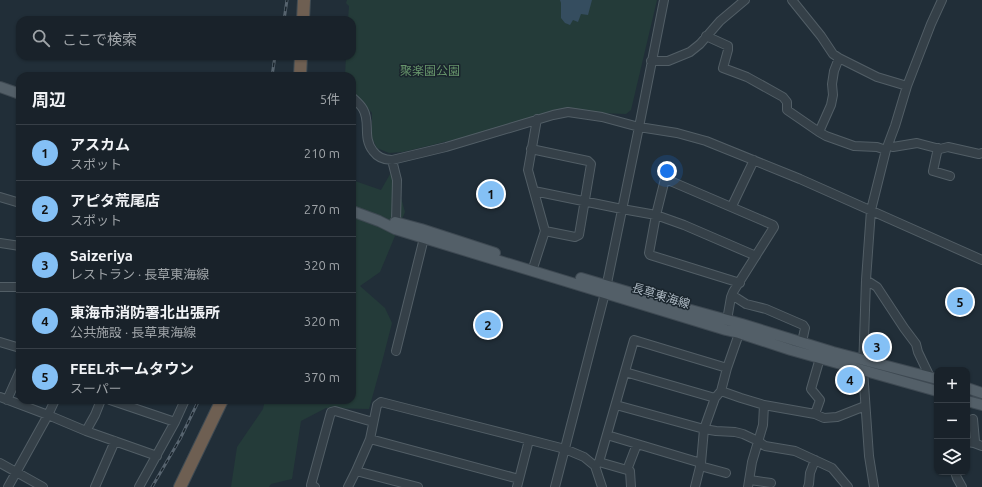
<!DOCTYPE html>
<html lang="ja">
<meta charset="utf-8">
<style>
body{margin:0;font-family:Ubuntu,"Noto Sans JP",sans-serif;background:#262f36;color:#f1f3f6}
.controls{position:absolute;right:12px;bottom:12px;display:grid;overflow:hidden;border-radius:8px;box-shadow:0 1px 3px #0004}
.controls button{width:36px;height:36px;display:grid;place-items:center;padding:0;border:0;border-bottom:1px solid #373f47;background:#19222a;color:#f1f3f6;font:20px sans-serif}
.you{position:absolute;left:667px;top:171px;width:14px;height:14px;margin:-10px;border:3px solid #fff;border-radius:50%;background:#1a73e8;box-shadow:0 0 0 6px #1a73e833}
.badge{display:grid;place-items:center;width:26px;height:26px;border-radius:50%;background:#84c0f5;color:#111;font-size:13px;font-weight:700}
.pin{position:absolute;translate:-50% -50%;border:2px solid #fff;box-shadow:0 1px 4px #0006}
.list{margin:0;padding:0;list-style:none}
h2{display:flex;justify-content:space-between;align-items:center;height:52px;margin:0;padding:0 16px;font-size:17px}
h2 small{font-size:13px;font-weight:400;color:#9fa4a8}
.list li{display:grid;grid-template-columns:26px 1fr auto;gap:12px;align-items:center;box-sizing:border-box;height:56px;padding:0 16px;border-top:1px solid #373f47}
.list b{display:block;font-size:15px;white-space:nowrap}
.list p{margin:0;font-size:13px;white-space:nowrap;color:#9fa4a8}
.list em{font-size:13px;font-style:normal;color:#9fa4a8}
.icon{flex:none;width:22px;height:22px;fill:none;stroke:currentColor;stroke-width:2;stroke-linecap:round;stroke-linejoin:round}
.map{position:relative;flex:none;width:982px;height:487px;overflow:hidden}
.search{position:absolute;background:#19222a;box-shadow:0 1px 3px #0004;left:16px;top:16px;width:340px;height:44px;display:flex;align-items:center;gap:10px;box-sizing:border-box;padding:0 14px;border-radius:12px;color:#9fa4a8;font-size:15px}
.panel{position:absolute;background:#19222a;box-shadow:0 1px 3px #0004;left:16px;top:72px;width:340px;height:332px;border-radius:12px}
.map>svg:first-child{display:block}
.green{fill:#243b39}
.water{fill:#354d5f}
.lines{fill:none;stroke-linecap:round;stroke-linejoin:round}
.minor-casing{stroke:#525e66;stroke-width:10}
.major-casing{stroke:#3e4952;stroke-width:12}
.highway-casing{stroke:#3f4b53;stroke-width:14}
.minor{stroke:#354048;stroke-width:8}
.major{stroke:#535f68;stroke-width:10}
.highway{stroke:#6e5f52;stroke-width:12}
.rail-casing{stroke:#57646f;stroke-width:3}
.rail{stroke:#1a252d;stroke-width:1.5;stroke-dasharray:4.5;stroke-linecap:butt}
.labels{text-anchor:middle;stroke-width:3;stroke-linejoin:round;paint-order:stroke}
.park-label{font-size:12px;fill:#67956b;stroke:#1a252d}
.street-label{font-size:12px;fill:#afbbc5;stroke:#1a252d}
</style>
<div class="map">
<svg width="982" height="487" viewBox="0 0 982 487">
<rect width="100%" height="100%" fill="#212e38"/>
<path class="green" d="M 347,0 L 657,0 L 631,110 L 626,114 L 568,112 L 403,152 L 389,153 L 377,148 L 372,138 L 372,113 L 352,90 L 352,76 L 345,76 L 346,56 L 352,56 L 352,20 L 348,20 L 349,6 L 346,3 Z
M 393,169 L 405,212 L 380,272 L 360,286 L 385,308 L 392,323 L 382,362 L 369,409 L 326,408 L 301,421 L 292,479 L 271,484 L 269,487 L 231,487 L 237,447 L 263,409 L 265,400 L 352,400 L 352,180 L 381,190 Z"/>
<path class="water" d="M 560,0 L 592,0 L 588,15 L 581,14 L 578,22 L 573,20 L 570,25 L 565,23 L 561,18 L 561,3 Z"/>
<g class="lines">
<g class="minor-casing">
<path id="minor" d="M 792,0 L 821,36 L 833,54 L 839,58 L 877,77 L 907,86
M 706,36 L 728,46 L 728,50 L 723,68 L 747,77 L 783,97 L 787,102 L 787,110 L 819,132 L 826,136 L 854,146 L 877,147 L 886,150
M 651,61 L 668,61 L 690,52 L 700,44 L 720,21 L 745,0
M 352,97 C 356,101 360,104 363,109 C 371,122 362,137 373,151 C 378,158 384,160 392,160 L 446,147 L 553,115 L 568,112 L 602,117 L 639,127 L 677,133 L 706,141 L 800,179 L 982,260
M 819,132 L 831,105 L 833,95 L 832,84 L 834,71 L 839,58
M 888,145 L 893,147 L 917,143 L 940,149 L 948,147 L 979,154 L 982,153
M 938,148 L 933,171 L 950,176
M 531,149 L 588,161 L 591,164 L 579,235 L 575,237 L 545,231
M 392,160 L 397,180 L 396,222
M 534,191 L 622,209 L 656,215 L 684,225 L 756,256
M 0,197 L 20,203
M 732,206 L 754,160
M 0,243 L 20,246
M 534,265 L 545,231 L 528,170 L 537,119
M 866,280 L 877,287 L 904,328 L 916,344 L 918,352 L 930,377
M 0,287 L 20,287
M 732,295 L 746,304 L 766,309 L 803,325 L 805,328 L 802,342
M 727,320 L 731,297 L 733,292 L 774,227 L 773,225 L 668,180 L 665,179 L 656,215 L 649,253 L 650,255 L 740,283
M 0,342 L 20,348
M 396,351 L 424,238
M 625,372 L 715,398
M 721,391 L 741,398 L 764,405 L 815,414 L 824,418 L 837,417 L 865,406
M 0,397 L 48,415 L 86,431 L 157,456
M 7,400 L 20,371
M 110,400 L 175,422
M 616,405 L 704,429 L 716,431 L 735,432 L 743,434 L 758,441 L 765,446 L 795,451 L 832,468 L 848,487
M 815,414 L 820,400 L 811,389 L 820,358
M 973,419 L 975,441 L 974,443
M 86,431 L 95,415 L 101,400
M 607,435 L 701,463
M 370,439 L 519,479
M 967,442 L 974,443 L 982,446
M 599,462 L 627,470 L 637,444
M 0,463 L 43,487
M 595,466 L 599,462 L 634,340 L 727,368
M 700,466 L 726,473
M 627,470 L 630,471 L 631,487
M 356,471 L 418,487
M 955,472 L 957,478 L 962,487
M 750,480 L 771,483
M 8,487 L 48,415 L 55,400
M 95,487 L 115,441
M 139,487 L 175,422 L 185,400
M 315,487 L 311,485 L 331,412 L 335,411 L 373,422
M 348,487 L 356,471 L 370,439 L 377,405 L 381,402 L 565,449 L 584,457 L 595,466 L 602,487
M 517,487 L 529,440
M 555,487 L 605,293 L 639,127 L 664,0
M 695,487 L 701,463 L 704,429 L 715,398 L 721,391 L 727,368 L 741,328
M 748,487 L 752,462 L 763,425 L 764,405
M 808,487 L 809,484 L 810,473 L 815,460
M 874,487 L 869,456 L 863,370 L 866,280 L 871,210 L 886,150 L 895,126 L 907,86 L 931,24 L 942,0"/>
</g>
<g class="major-casing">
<path id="major" d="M 0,87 L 20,94
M 352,211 L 379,221 L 395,229 L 424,238 L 726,330 L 739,333 L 791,350 L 937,391
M 395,222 L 421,229 L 495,253
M 581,278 L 669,304 L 742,324 L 833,352 L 937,379
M 967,388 L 982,393
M 967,401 L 982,405"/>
</g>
<g class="highway-casing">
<path id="highway" d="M 303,20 L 304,0
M 300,76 L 301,56
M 180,487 L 222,400"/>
</g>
<use href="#minor" class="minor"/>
<use href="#major" class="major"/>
<use href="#highway" class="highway"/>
<g class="rail-casing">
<path id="rail" d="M 284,20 L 287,0
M 272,76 L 275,56
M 152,487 L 180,439 L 199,400"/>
</g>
<use href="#rail" class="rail"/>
</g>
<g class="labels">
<g class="park-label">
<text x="430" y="75">聚楽園公園</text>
</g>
<g class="street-label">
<text transform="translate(661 296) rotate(17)" y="4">長草東海線</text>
</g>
</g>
</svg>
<div class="controls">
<button>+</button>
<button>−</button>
<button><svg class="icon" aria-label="layers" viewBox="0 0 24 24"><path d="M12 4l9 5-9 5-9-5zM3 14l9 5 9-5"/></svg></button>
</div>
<div class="you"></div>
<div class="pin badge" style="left:491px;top:194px">1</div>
<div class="pin badge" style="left:488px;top:325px">2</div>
<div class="pin badge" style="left:877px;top:347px">3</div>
<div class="pin badge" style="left:850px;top:380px">4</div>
<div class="pin badge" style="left:960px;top:302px">5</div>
<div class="search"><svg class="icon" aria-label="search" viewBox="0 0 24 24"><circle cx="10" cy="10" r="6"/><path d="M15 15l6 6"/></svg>ここで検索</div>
<section class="panel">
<h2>周辺<small>5件</small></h2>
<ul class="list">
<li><span class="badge">1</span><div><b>アスカム</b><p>スポット</p></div><em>210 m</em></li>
<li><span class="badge">2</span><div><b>アピタ荒尾店</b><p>スポット</p></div><em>270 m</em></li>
<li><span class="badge">3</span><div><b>Saizeriya</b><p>レストラン · 長草東海線</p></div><em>320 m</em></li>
<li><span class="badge">4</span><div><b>東海市消防署北出張所</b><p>公共施設 · 長草東海線</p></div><em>320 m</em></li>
<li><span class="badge">5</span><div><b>FEELホームタウン</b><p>スーパー</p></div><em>370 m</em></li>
</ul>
</section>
</div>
